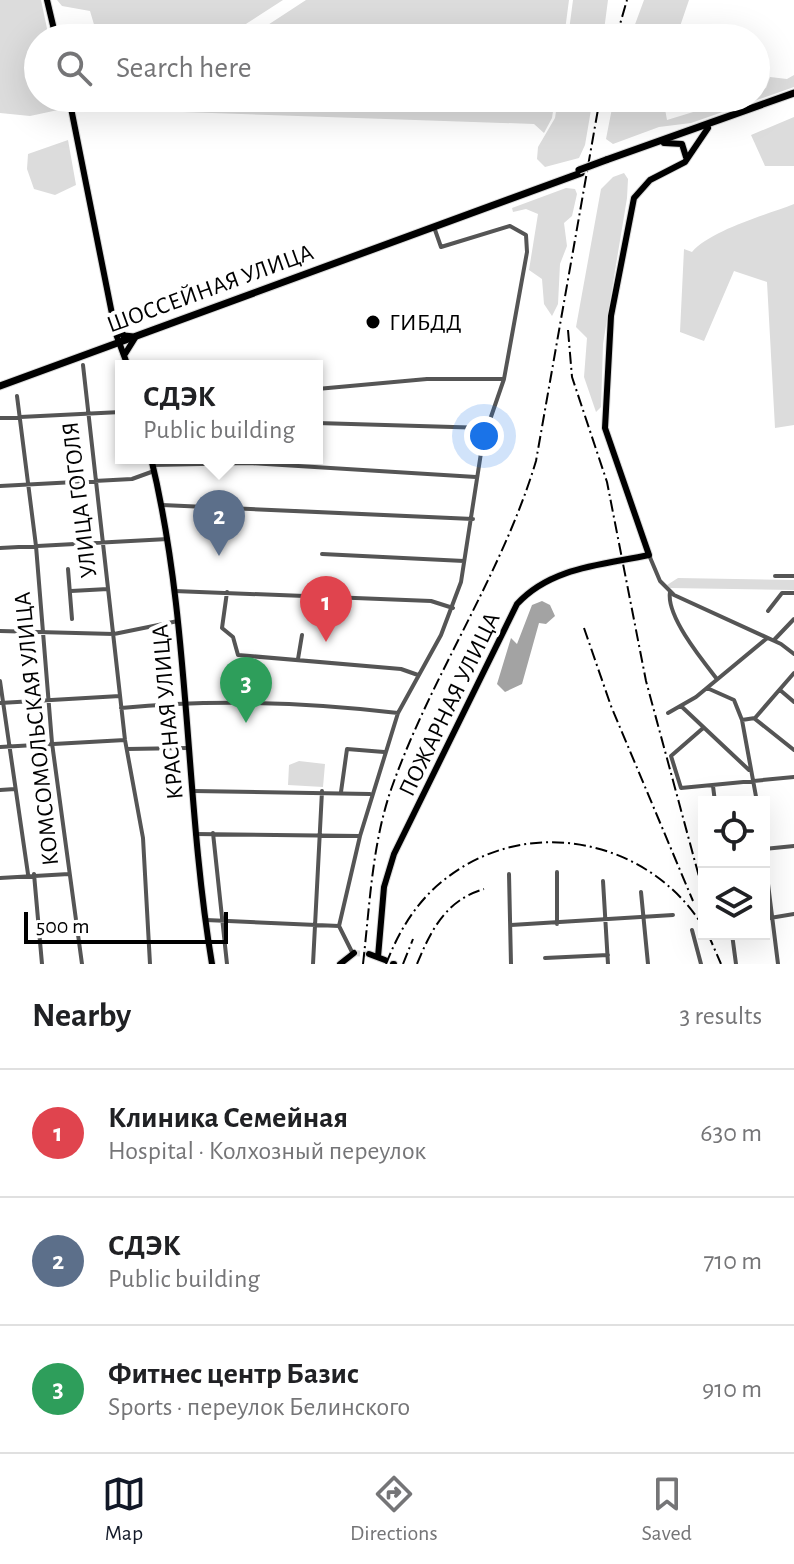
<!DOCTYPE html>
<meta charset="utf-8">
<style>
body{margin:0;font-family:"Alegreya Sans",sans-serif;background:#f6f6f6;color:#202124}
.controls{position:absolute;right:24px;bottom:24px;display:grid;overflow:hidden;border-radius:0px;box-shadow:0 8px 32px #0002}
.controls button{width:72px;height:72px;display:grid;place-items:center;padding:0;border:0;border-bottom:2px solid #e0e0e0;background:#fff;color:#202124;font:40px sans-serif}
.scale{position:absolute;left:24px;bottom:20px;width:204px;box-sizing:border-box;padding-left:8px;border:4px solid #000;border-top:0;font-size:22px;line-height:28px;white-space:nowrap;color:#000;-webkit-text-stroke:6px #fff;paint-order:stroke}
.you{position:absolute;left:484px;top:436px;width:28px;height:28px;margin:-20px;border:6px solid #fff;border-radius:50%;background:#1a73e8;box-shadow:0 0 0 12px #1a73e833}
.badge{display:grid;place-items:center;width:52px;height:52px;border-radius:50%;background:#111827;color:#fff;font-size:26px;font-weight:700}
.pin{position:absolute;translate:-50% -66px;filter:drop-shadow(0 2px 4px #0008)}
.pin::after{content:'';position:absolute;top:42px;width:28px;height:24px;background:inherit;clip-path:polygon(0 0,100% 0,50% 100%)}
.popup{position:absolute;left:115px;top:360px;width:208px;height:104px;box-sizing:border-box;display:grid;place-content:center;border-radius:0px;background:#fff;filter:drop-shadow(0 2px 6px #0005);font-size:26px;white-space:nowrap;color:#757577}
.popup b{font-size:30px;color:#202124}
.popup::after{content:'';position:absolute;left:50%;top:100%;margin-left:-16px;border:16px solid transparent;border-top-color:#fff}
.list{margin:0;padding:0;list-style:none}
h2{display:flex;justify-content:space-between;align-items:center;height:104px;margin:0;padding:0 32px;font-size:34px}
h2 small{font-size:26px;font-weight:400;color:#757577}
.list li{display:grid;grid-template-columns:52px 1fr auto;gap:24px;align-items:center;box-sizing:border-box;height:128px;padding:0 32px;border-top:2px solid #e0e0e0}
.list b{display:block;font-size:30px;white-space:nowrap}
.list p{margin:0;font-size:26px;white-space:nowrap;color:#757577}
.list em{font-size:26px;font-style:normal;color:#757577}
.icon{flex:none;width:44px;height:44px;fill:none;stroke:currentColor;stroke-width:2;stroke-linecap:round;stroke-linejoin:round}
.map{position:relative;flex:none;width:794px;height:964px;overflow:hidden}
.search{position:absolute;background:#fff;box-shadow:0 8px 32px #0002;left:24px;right:24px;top:24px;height:88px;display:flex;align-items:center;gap:20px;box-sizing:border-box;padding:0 28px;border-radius:44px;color:#757577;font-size:30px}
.sheet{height:488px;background:#fff}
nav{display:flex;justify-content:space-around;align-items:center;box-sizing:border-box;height:112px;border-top:2px solid #e0e0e0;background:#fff;font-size:22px;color:#757577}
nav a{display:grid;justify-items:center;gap:4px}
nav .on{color:#111827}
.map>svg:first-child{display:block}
.green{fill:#dcdcdc}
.water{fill:#a3a3a3}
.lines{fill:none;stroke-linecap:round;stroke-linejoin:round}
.major-tunnel{stroke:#d9d9d9;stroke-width:6;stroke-dasharray:6 3;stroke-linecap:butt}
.major-casing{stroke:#dbdbdb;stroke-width:8}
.highway-casing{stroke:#dbdbdb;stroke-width:9}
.minor{stroke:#555;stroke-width:4}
.major{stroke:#000;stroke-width:6}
.highway{stroke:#000;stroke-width:7}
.rail{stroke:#000;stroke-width:2;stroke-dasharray:12 4 2 4;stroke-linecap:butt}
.highway-bridge-casing{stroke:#dbdbdb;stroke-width:9;stroke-linecap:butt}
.highway-bridge{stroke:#000;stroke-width:7}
.poi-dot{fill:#000;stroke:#fff;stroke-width:3}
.labels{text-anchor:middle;stroke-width:8;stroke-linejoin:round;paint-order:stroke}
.street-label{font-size:24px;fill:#000;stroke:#fff}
.poi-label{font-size:24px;fill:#000;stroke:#fff;text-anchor:start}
</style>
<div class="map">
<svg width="794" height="964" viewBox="0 0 794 964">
<rect width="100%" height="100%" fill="#fff"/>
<path class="green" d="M 0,0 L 41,0 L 49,38 L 38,38 L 38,98 L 61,98 L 62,108 L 58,110 L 30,116 L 0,113 Z
M 57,0 L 283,0 L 224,38 L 98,38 L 90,11 L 62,6 Z
M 306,0 L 569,0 L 564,38 L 248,38 Z
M 573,0 L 608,0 L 603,38 L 568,38 Z
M 644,0 L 689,0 L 676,38 L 630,38 Z
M 794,75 L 794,87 L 691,123 L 659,127 L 613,144 L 606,139 L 614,98 L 663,98 L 667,120 L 739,98 L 756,98 L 756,92 L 766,88 L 770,77 L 787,79 Z
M 155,98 L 555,98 L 552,118 L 544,133 L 534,124 L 153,111 L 147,104 Z
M 558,98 L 593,98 L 585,145 L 579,158 L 545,167 L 537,159 L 538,147 L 555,118 Z
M 794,117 L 794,166 L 765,166 L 751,135 Z
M 68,140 L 76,185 L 55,195 L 34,189 L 27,169 L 28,154 Z
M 624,173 L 628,179 L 627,198 L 603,344 L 601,407 L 596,412 L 584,377 L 587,338 L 576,327 L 601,189 L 613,177 Z
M 566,188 L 575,189 L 577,194 L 572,216 L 564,223 L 567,246 L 560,264 L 558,304 L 552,316 L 544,304 L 542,279 L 529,270 L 538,214 L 526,209 L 513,212 L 512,208 Z
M 794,204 L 794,425 L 775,428 L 767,282 L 734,271 L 704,341 L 680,332 L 684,249 L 692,252 C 711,230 766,215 794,204 Z
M 678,578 L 794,580 L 794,590 L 670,588 L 667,585 Z
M 299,761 L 325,764 L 323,787 L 288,785 L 289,765 Z"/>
<path class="water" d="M 542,601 L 550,605 L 555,616 L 546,624 L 539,623 L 522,684 L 505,692 L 497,684 L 511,638 L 517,644 L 532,605 Z"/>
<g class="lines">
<path class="major-tunnel" d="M 354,953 L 369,954"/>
<g class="major-casing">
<path id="major" d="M 47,0 L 56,38
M 69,98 L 116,334 L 126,361
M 664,143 L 682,144 L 686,157
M 125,354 L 135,338
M 151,458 C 191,623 184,796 212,964
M 369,954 L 385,960
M 378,957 L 384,887 L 394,854 L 517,604 C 551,567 602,565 649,555 L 605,428 L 611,316 L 634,198 L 650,180 L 685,162 L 708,128
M 340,964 L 354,953
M 393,964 L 394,964"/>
</g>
<g class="highway-casing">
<path id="highway" d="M 606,160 L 794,93
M 118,329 L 124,336 L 134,337
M 0,386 L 581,173"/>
</g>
<path class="minor" d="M 83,365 L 125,740 L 143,838 L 150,964
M 317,389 L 427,379 L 504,379
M 17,396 L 36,546 L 52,743 L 82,964
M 0,418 L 121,412
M 317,423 L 487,428
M 152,465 L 250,463 L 476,477
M 0,486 L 132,479 L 154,471
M 162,505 L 473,519
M 0,548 L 168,539
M 322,554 L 464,561
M 649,555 L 660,581 L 674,595 L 781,644 L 794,654
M 68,569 L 72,619
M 775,576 L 794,576
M 71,591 L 108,589
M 174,591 L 431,601 L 453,608
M 227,592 L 222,628 L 233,637 L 238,655 L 401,669 L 418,675
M 670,592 C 666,616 702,660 717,679
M 768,611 L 782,593 L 794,593
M 0,631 L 114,634 L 178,621
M 774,640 L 794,619
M 298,659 L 302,635
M 0,681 L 28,874
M 707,688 L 734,700 L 742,720 L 757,802
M 780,690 L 794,702
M 0,703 L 120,696
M 681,706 L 749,770
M 121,708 C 214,699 305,702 398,713
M 668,713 L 696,697 L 766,639
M 755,719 L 794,750
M 742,720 L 755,718 L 794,673
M 702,729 L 671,756 L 681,788 L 794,777
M 0,747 L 125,740
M 127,749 L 187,748
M 713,786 L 715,802
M 0,790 L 15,789
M 193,791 L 370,794
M 341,792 L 347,749 L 384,752
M 213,833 L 227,964
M 195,834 L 360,836
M 764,849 L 794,846
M 764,852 L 778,964
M 557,872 L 557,924
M 34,874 L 42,964
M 509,874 L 511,964
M 0,878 L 69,874
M 603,881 L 608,964
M 641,892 L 648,964
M 764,919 L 794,914
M 206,920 L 339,926
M 511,925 L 673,915
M 692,930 L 701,964
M 732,934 L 736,964
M 352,952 L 339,926 L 360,836 L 398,713 L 441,635 L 461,582 L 483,440 L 504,379 L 527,252 L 526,235 L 510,226 L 441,247 L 434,227
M 545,958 L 608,955
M 313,964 L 322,791"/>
<use href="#major" class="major"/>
<use href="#highway" class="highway"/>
<path class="rail" d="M 616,38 L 627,0
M 568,330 L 572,377 L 607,482 L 646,681 L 704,895
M 584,628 L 611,706 L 693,901
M 708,934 L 721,964
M 363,964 C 370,904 372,841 393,784 C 433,673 502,574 536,461 L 600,98
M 386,964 C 399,931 416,902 444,880 C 527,813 650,839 704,928
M 403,964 L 413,939
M 417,964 C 431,930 446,900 484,889"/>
<g class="highway-bridge-casing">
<path id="highway-bridge" d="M 579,170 L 606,160"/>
</g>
<use href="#highway-bridge" class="highway-bridge"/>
</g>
<circle class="poi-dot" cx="373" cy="322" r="8"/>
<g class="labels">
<g class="street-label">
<text transform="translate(210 288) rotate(-20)" y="8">ШОССЕЙНАЯ УЛИЦА</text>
<text transform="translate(79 500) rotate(-97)" y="8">УЛИЦА ГОГОЛЯ</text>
<text transform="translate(449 704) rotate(-64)" y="8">ПОЖАРНАЯ УЛИЦА</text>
<text transform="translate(167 712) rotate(-95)" y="8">КРАСНАЯ УЛИЦА</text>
<text transform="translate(36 729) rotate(-96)" y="8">КОМСОМОЛЬСКАЯ УЛИЦА</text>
</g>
<g class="poi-label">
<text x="389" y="330">ГИБДД</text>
</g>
</g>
</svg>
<div class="controls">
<button><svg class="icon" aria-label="locate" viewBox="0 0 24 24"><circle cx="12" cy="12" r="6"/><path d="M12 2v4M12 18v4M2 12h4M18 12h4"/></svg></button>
<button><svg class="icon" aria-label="layers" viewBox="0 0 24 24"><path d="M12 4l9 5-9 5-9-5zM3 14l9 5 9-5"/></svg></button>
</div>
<div class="scale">500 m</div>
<div class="you"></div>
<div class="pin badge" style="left:326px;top:642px;background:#e0444e">1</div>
<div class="pin badge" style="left:219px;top:556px;background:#5c6f8a">2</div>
<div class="popup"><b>СДЭК</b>Public building</div>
<div class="pin badge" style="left:246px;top:723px;background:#2e9e5b">3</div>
<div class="search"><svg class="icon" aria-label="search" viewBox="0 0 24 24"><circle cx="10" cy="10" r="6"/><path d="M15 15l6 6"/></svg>Search here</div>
</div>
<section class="sheet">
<h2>Nearby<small>3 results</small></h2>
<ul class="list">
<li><span class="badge" style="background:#e0444e">1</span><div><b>Клиника Семейная</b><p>Hospital · Колхозный переулок</p></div><em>630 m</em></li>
<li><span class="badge" style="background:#5c6f8a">2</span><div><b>СДЭК</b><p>Public building</p></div><em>710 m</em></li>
<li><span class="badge" style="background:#2e9e5b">3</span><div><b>Фитнес центр Базис</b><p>Sports · переулок Белинского</p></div><em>910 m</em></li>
</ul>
</section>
<nav>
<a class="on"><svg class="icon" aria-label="map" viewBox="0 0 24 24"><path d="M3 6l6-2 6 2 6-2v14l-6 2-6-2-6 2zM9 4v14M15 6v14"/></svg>Map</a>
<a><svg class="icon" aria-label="directions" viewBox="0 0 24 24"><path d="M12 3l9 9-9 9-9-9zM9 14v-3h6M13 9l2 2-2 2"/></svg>Directions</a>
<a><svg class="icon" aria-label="saved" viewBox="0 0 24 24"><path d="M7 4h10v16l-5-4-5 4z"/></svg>Saved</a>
</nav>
